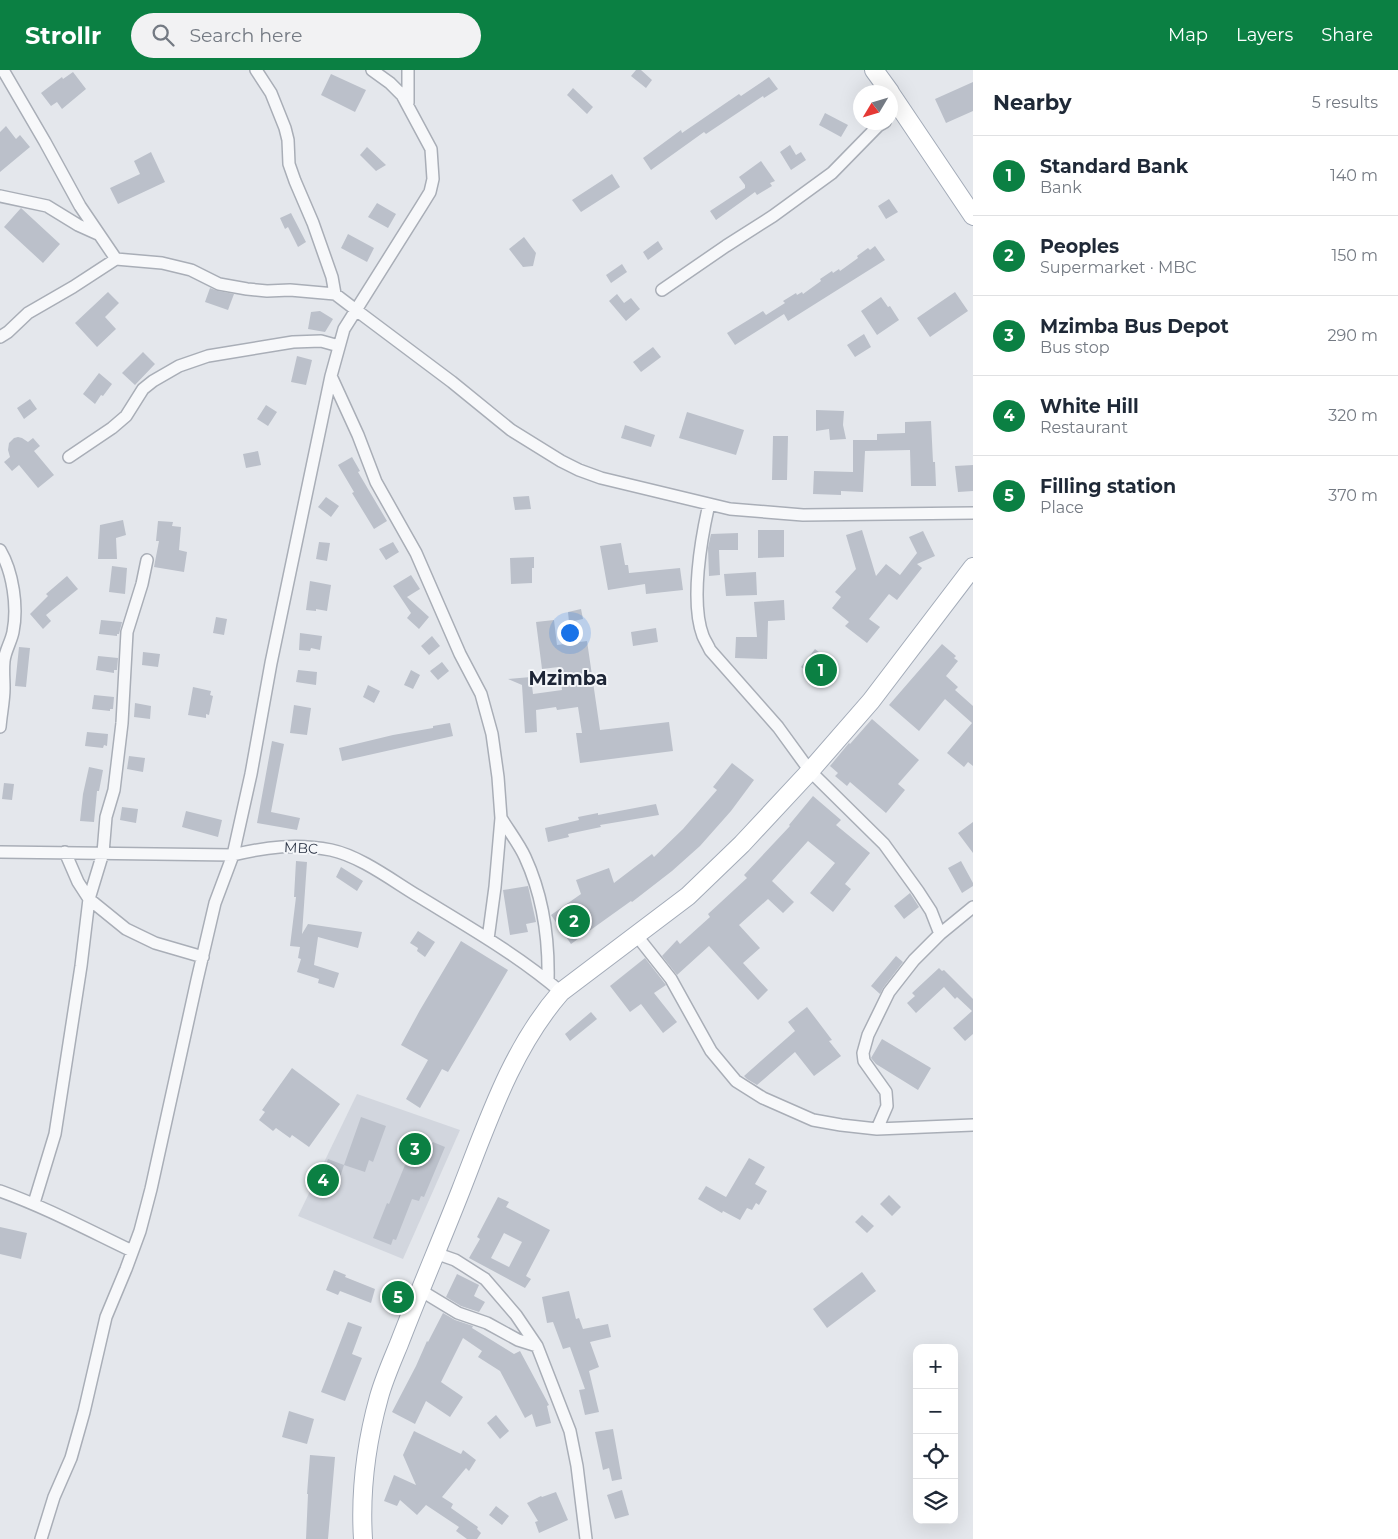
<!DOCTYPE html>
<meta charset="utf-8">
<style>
body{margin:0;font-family:Montserrat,sans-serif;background:#f2f2f3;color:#1f2937}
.controls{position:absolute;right:15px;bottom:15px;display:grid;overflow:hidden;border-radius:10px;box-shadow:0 5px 20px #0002}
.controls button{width:45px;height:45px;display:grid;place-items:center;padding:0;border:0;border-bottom:1px solid #e0e1e3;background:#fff;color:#1f2937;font:25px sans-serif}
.compass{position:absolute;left:853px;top:15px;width:45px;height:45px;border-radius:50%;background:#fff;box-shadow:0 5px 20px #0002;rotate:232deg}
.you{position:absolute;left:569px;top:562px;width:18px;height:18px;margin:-12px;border:4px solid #fff;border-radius:50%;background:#1a73e8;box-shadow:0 0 0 8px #1a73e833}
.badge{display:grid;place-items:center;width:32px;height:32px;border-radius:50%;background:#0b8043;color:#fff;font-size:16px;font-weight:700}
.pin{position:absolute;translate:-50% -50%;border:2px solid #fff;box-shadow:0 1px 5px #0006}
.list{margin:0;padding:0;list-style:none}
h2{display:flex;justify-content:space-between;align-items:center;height:65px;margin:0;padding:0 20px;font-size:21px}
h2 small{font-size:16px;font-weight:400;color:#747a83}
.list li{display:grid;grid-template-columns:32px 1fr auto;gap:15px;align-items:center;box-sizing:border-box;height:80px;padding:0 20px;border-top:1px solid #e0e1e3}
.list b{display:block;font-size:19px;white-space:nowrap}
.list p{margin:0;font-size:16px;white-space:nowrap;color:#747a83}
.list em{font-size:16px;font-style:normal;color:#747a83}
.icon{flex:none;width:28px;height:28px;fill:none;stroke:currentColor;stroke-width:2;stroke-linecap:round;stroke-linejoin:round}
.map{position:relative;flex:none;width:973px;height:1469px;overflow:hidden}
header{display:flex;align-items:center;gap:30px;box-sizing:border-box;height:70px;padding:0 25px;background:#0b8043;color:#fff}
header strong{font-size:24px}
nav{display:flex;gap:28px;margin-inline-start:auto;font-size:18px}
.search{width:350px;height:45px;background:#f2f2f3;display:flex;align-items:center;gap:12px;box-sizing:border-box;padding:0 18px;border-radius:28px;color:#747a83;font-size:19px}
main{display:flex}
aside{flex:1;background:#fff}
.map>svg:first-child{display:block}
.built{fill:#d2d6de}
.building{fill:#bbc0ca;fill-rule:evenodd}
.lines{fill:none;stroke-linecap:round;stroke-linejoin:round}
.minor-casing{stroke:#a9aeb7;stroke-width:14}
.primary-casing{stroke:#a3abb8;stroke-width:20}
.minor{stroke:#f7f8fa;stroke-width:11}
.primary{stroke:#fff;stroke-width:18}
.labels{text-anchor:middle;stroke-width:4;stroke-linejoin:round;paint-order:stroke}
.street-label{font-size:14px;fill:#2b3445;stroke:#f4f6f9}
.district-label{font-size:19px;font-weight:bold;fill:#1d2536;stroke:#f4f6f9}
</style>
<header>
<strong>Strollr</strong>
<div class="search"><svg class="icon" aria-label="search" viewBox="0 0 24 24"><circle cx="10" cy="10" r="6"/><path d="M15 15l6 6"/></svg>Search here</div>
<nav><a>Map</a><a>Layers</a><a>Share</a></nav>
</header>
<main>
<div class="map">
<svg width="973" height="1469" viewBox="0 0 973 1469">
<rect width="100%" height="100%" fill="#e4e7ec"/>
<path class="built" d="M 357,1024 L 460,1060 L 403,1189 L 298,1146 Z"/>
<path class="building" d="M 636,0 L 641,0 L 652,10 L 646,18 L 631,6 Z
M 73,2 L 86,19 L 62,39 L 57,32 L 51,36 L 41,23 L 62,7 L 63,9 Z
M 331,4 L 366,20 L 355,42 L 321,25 Z
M 769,7 L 778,19 L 764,28 L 763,26 L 706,64 L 704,62 L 651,100 L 643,88 L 681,60 L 682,63 L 739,24 L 741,26 Z
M 973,12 L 973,41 L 946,53 L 935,29 Z
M 573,18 L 593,37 L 587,44 L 567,25 Z
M 825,43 L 848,55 L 841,67 L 819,55 Z
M 6,56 L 16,69 L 20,65 L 30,77 L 0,102 L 0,62 Z
M 790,75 L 796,85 L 801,82 L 806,90 L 791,100 L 780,82 Z
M 367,77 L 386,95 L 376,101 L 360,85 Z
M 151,82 L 165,112 L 118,134 L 110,118 L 140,104 L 134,91 Z
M 761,91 L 775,111 L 770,113 L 772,116 L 757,125 L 755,122 L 716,150 L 710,141 L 745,118 L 745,115 L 739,107 Z
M 612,104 L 620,117 L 581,142 L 572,130 Z
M 889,129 L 898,142 L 886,149 L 878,136 Z
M 377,133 L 396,144 L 388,158 L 368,147 Z
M 21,138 L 60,174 L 43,193 L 4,157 Z
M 291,143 L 306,172 L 298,177 L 288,157 L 285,159 L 280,148 Z
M 348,164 L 374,178 L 367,192 L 341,178 Z
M 524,167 L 536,183 L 533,196 L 523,197 L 509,179 Z
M 658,171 L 663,179 L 648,190 L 643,182 Z
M 875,176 L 885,190 L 788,251 L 784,244 L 735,275 L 727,263 L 763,241 L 766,245 L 785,233 L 783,231 L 796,223 L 797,225 L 802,222 L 803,224 L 821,211 L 820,209 L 832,201 L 833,203 L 839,199 L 840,201 L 858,188 L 857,186 L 868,178 L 870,180 Z
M 622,194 L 627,202 L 611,213 L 606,205 Z
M 210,218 L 218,221 L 234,224 L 228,240 L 205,232 Z
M 108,222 L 119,233 L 105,247 L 116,259 L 97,277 L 75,253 Z
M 955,222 L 968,241 L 930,267 L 917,248 Z
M 617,224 L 624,233 L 631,228 L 640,239 L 626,251 L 609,231 Z
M 881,227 L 888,237 L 890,236 L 899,250 L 877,265 L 861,241 Z
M 320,241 L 333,249 L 325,262 L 308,259 L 311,242 Z
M 864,264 L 871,277 L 855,287 L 847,275 Z
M 653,277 L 661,287 L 641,302 L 633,292 Z
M 143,282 L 155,294 L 135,315 L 122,303 Z
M 297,286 L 312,290 L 306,315 L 291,312 Z
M 99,303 L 112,314 L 103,326 L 101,325 L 95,334 L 83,324 Z
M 30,329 L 37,339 L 24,349 L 17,338 Z
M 266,335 L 277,342 L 268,356 L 257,349 Z
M 816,340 L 844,341 L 843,355 L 846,369 L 830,370 L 829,359 L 816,361 Z
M 687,342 L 744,360 L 736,385 L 679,368 Z
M 931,351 L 933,392 L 935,392 L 936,416 L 911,416 L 910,380 L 865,381 L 863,422 L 841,421 L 841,425 L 813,424 L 814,401 L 853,402 L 853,370 L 877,370 L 877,364 L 905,363 L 905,352 Z
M 625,355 L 655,365 L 651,377 L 621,368 Z
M 773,366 L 788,366 L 787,410 L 772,410 Z
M 18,367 L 22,368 L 28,372 L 33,368 L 40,376 L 34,381 L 54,405 L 38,418 L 19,395 L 12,401 L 4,392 L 10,387 L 8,380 L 9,373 L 14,368 Z
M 258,381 L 261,395 L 246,398 L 243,384 Z
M 352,387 L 360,401 L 358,402 L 387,451 L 374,459 L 352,423 L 354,422 L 338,395 Z
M 973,395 L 973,421 L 958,422 L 955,396 Z
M 529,426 L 531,439 L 515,440 L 513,427 Z
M 326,427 L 339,436 L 331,447 L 318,437 Z
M 123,450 L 126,465 L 116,468 L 117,489 L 98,489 L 100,455 Z
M 158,451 L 173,452 L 172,456 L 181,457 L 179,480 L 187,482 L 184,502 L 154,497 L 159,471 L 156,471 Z
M 758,460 L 784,460 L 784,487 L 758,488 Z
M 862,460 L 876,506 L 886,494 L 900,505 L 917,483 L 909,467 L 923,461 L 935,486 L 917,494 L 922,498 L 897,530 L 889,524 L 869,549 L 880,557 L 867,573 L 845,556 L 849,552 L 832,538 L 841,527 L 835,522 L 856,499 L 846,465 Z
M 738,463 L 738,480 L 719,480 L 720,505 L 709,506 L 708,478 L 711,464 Z
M 319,472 L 330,473 L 327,491 L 316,489 Z
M 393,472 L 399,482 L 386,490 L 379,479 Z
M 621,473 L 625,495 L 628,495 L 629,503 L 680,498 L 683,520 L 646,524 L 645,514 L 608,520 L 600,476 Z
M 534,487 L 534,498 L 532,498 L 532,513 L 511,514 L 510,488 Z
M 112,496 L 127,498 L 125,524 L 109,522 Z
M 756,502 L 757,525 L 726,526 L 724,504 Z
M 411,505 L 420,519 L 407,527 L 429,547 L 419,559 L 407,548 L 411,543 L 393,516 Z
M 67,506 L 78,519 L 46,545 L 51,551 L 43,559 L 30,544 L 48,526 L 46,524 Z
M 310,511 L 331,515 L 327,541 L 316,539 L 316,541 L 306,540 Z
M 784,530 L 785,550 L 768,551 L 767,589 L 735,588 L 736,567 L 757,567 L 754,532 Z
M 581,539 L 583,549 L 569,552 L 568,542 Z
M 216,547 L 227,549 L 224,565 L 213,563 Z
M 101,550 L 122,552 L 119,564 L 117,564 L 117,566 L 99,564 Z
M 554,550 L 557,575 L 587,571 L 600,660 L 669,652 L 673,681 L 580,693 L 576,663 L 582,663 L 578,637 L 557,640 L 556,637 L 536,640 L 537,662 L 525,663 L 522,615 L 508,609 L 531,607 L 533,624 L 562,620 L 559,597 L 542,599 L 536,552 Z
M 656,558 L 658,572 L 633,576 L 631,562 Z
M 300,563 L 322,566 L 320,580 L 311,578 L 310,581 L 299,580 Z
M 432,566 L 440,576 L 429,585 L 421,576 Z
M 942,574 L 956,586 L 954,588 L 958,591 L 946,606 L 958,617 L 955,620 L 973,636 L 973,696 L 968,692 L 964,697 L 947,683 L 972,653 L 945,629 L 919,661 L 889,635 Z
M 19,577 L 30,578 L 26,617 L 15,616 Z
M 815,579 L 838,597 L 825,615 L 801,597 Z
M 143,582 L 160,584 L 158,597 L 142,595 Z
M 98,586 L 118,588 L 117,600 L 114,600 L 114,603 L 96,600 Z
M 442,592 L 449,601 L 438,610 L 430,601 Z
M 298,600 L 317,602 L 316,615 L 296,612 Z
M 411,600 L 420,605 L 413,619 L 404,615 Z
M 368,615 L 380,621 L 374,633 L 363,627 Z
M 193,617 L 211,621 L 210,625 L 213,626 L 209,645 L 206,644 L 206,648 L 188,645 Z
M 94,625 L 114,627 L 113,639 L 110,639 L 110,641 L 92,639 Z
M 135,633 L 151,636 L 150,649 L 134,647 Z
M 294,635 L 311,638 L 307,665 L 290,663 Z
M 872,649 L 919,690 L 898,714 L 905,720 L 886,743 L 850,712 L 847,716 L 835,706 L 838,703 L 830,696 L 849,673 L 850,674 Z
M 450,653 L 453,666 L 342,691 L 339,678 L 393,665 L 433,658 L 433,656 Z
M 87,662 L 108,664 L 107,676 L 104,675 L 103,678 L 85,676 Z
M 272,671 L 284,674 L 271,742 L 300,748 L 297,760 L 257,753 Z
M 129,686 L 145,688 L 143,702 L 127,699 Z
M 732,693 L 754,710 L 731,741 L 700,776 L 672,801 L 632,832 L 631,831 L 571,874 L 551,845 L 581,824 L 576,810 L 609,798 L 614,813 L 652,784 L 654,787 L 683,759 L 717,720 L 713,717 Z
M 89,697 L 103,700 L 99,721 L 97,721 L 94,752 L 80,751 L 83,724 Z
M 4,713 L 14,714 L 12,730 L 2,729 Z
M 813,726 L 841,750 L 836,755 L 870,783 L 845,814 L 851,819 L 833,842 L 810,823 L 835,793 L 808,771 L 772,811 L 794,832 L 783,843 L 768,829 L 739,855 L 760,878 L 743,893 L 768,920 L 758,930 L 709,876 L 677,905 L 662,886 L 677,870 L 680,874 L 710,847 L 708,844 L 747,808 L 744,805 L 790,756 L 789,755 Z
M 656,734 L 659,745 L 600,755 L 601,757 L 568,764 L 569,767 L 548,772 L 545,758 L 579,750 L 578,747 L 598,743 L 598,745 Z
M 122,737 L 138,739 L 136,753 L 120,750 Z
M 186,741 L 222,750 L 218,767 L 182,757 Z
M 973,752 L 973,783 L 958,763 Z
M 296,791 L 307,792 L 302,864 L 308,854 L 362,862 L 358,878 L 318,867 L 314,895 L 339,903 L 334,918 L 318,913 L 319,909 L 297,902 L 301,889 L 298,888 L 300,877 L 290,876 L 296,827 L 294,827 Z
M 961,791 L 973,813 L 973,816 L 962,823 L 948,798 Z
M 341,797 L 363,811 L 357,821 L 336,807 Z
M 528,816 L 536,852 L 526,854 L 528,862 L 510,865 L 503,820 Z
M 910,823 L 919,837 L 904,849 L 894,836 Z
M 418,861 L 435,872 L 425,887 L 417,881 L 418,878 L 410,873 Z
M 461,871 L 508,900 L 448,1002 L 442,999 L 420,1038 L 406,1029 L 428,990 L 401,975 L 420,940 Z
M 896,886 L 903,892 L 883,918 L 880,924 L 871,916 Z
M 645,888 L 666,915 L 654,923 L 677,952 L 663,963 L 641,934 L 630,942 L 610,916 Z
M 939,898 L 942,901 L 944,900 L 973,929 L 973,964 L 965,971 L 953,958 L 972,941 L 957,927 L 955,929 L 944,917 L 916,943 L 907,933 L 915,926 L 912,923 Z
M 807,937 L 832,970 L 829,971 L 841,986 L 814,1006 L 795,982 L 757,1015 L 747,1009 L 744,1006 L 795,961 L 788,952 Z
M 591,942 L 597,949 L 570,971 L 565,964 Z
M 882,969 L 931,998 L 918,1020 L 876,994 L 871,988 Z
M 292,998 L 340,1034 L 309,1077 L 292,1065 L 290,1068 L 276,1058 L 273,1061 L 259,1050 L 265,1042 L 262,1040 Z
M 361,1047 L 386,1056 L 373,1092 L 369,1090 L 365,1102 L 344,1095 Z
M 433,1072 L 445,1077 L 424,1127 L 421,1126 L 419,1131 L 412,1129 L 396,1170 L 393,1169 L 391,1175 L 373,1168 L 387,1133 L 389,1134 L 405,1095 L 411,1097 L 413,1092 L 423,1096 Z
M 749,1088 L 765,1097 L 755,1114 L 767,1121 L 759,1135 L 756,1133 L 752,1140 L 747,1138 L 740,1150 L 723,1141 L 722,1143 L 698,1129 L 706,1116 L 726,1127 Z
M 328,1089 L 344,1095 L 335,1122 L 318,1116 Z
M 889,1125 L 901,1137 L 892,1146 L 880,1134 Z
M 498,1127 L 509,1132 L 506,1137 L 550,1160 L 526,1206 L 531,1209 L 525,1218 L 469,1188 L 480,1169 L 477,1167 ZM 504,1163 L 522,1172 L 509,1197 L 491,1188 Z
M 862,1145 L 874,1156 L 867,1163 L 855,1152 Z
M 0,1157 L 27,1163 L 21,1189 L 0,1184 Z
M 334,1200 L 346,1205 L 345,1207 L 375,1219 L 371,1233 L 340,1221 L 338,1225 L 326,1220 Z
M 862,1202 L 876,1221 L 827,1258 L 813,1239 Z
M 457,1204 L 479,1215 L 474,1226 L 485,1232 L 479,1242 L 461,1236 L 446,1227 Z
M 400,1209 L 409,1213 L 396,1244 L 387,1241 Z
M 569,1221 L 576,1249 L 579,1248 L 583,1259 L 608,1254 L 611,1267 L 590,1272 L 599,1297 L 589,1301 L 599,1342 L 585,1345 L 579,1320 L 585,1319 L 570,1277 L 563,1279 L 553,1252 L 547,1253 L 542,1227 Z
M 443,1243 L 455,1250 L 473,1256 L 472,1258 L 514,1284 L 520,1281 L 549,1335 L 547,1336 L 551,1353 L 536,1357 L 532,1344 L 525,1348 L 500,1301 L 478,1287 L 482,1281 L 463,1268 L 441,1312 L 463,1327 L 450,1347 L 426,1331 L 415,1354 L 392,1342 L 416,1296 L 427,1271 L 428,1272 Z
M 348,1252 L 362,1257 L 352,1284 L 362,1288 L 345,1331 L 321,1322 Z
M 289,1341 L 314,1349 L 307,1374 L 282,1367 Z
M 496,1345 L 509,1361 L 500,1369 L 487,1353 Z
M 613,1359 L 622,1409 L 612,1411 L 609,1398 L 603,1400 L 595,1362 Z
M 414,1361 L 461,1384 L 463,1380 L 476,1390 L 469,1401 L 466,1398 L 442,1427 L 453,1434 L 451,1438 L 478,1457 L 477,1459 L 481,1463 L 477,1469 L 467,1469 L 456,1461 L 459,1457 L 426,1435 L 417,1445 L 400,1430 L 397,1436 L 384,1431 L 394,1405 L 416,1415 L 403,1385 Z
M 310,1385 L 335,1387 L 328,1469 L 306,1469 L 308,1424 L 307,1424 Z
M 622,1420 L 629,1445 L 615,1449 L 607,1425 Z
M 556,1422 L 568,1450 L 539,1463 L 535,1452 L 538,1451 L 527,1433 L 541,1426 L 542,1427 Z
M 496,1436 L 509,1446 L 502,1455 L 489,1445 Z"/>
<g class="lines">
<g class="minor-casing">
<path id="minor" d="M 3,0 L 45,72 L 80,136 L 116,189
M 256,0 L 271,23 L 285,58 L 288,70 L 289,94 L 295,111 L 313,153 L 332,207 L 335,224
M 408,0 L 408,33
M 0,126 L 47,136 L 78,155 L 98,164
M 662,220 L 726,176 L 773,146 L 832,103 L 878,56 L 885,52
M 0,267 L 8,262 L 28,243 L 73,217 L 116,189 L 162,193 L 191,200 L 219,214 L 247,219 L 267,221 L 290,220 L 335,224 L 356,240 L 422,135 L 430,122 L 433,109 L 431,79 L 402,25 L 390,13 L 372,0
M 331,306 L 358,365 L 376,412 L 416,483 L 460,584 L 481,624 L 492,664 L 498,707 L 501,748 L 495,817 L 488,869
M 69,387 L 112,358 L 126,346 L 143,319 L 153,311 L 179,296 L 208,286 L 293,272 L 321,271 L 339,276
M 709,434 C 701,469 690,532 703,566 C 705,571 708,575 710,580 L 778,657 L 810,701 L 884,774 L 918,821 L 931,841 L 940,864
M 0,480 C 13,502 18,537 13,562 C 11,572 5,581 4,591 C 3,601 4,609 4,618 C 4,631 1,644 0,657
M 501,748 C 509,761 519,774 525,787 C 543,826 549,869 548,911
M 0,782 L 233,785 C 266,777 297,773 331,780 C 360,786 393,811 418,826 C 467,856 518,885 561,922
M 65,782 L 78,812 L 89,829 L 126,859 L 155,873 L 203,887
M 637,866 L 671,909 L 711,981 L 736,1011 L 763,1028 L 813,1050 L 841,1055 L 877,1059 L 973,1055
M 877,1059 L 887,1036 L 886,1022 L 864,991 L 863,983 L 868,965 L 889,922 L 914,890 L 940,864 L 973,837
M 0,1121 C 45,1137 88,1160 132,1181
M 34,1133 L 55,1064 L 81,896 L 89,829 L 103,783 L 106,747 L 114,720 L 122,653 L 127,562 L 142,514 L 147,490
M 435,1183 L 455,1190 L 485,1209 L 516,1245 L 537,1276 L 570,1361 L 577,1396 L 586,1469
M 420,1220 L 458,1243 L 487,1253 L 518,1270 L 537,1276
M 41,1469 L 54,1427 L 71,1388 L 84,1342 L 106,1247 L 126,1199 L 140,1161 L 151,1119 L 197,910 L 215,833 L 233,785 L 251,704 L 271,593 L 331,306 L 344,259 L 356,240 L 452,312 L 511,360 L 561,391 L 579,400 L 601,408 L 730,439 L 803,445 L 973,443"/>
</g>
<g class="primary-casing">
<path id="primary" d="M 874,0 L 890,22
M 891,24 L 973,146
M 363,1469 C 360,1421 366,1374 379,1327 C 384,1309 392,1291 399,1274 C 419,1222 441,1171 461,1120 C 488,1051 512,978 561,922 L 688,826 L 742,774 L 810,701 L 871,631 L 973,497"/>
</g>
<use href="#minor" class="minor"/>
<use href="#primary" class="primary"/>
</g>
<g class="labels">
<g class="street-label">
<text transform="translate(301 778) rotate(3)" y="5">MBC</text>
</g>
<g class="district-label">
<text x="568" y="615">Mzimba</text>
</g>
</g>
</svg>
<div class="controls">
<button>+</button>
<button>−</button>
<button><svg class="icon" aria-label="locate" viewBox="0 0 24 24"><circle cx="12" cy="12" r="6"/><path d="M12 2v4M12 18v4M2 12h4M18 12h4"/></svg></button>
<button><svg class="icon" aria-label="layers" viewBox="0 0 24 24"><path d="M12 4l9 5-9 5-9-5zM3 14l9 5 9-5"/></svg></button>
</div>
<svg class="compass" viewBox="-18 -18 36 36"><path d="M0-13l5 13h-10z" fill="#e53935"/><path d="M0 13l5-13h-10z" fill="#747a83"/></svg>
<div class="you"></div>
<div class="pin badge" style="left:821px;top:600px">1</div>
<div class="pin badge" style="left:574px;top:851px">2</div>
<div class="pin badge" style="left:415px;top:1079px">3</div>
<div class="pin badge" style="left:323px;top:1110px">4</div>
<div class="pin badge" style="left:398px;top:1227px">5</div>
</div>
<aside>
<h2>Nearby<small>5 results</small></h2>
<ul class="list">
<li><span class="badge">1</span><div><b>Standard Bank</b><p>Bank</p></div><em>140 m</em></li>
<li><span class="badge">2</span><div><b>Peoples</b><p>Supermarket · MBC</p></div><em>150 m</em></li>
<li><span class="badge">3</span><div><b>Mzimba Bus Depot</b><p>Bus stop</p></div><em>290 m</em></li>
<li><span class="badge">4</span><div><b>White Hill</b><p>Restaurant</p></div><em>320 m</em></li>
<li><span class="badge">5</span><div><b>Filling station</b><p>Place</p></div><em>370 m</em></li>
</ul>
</aside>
</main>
